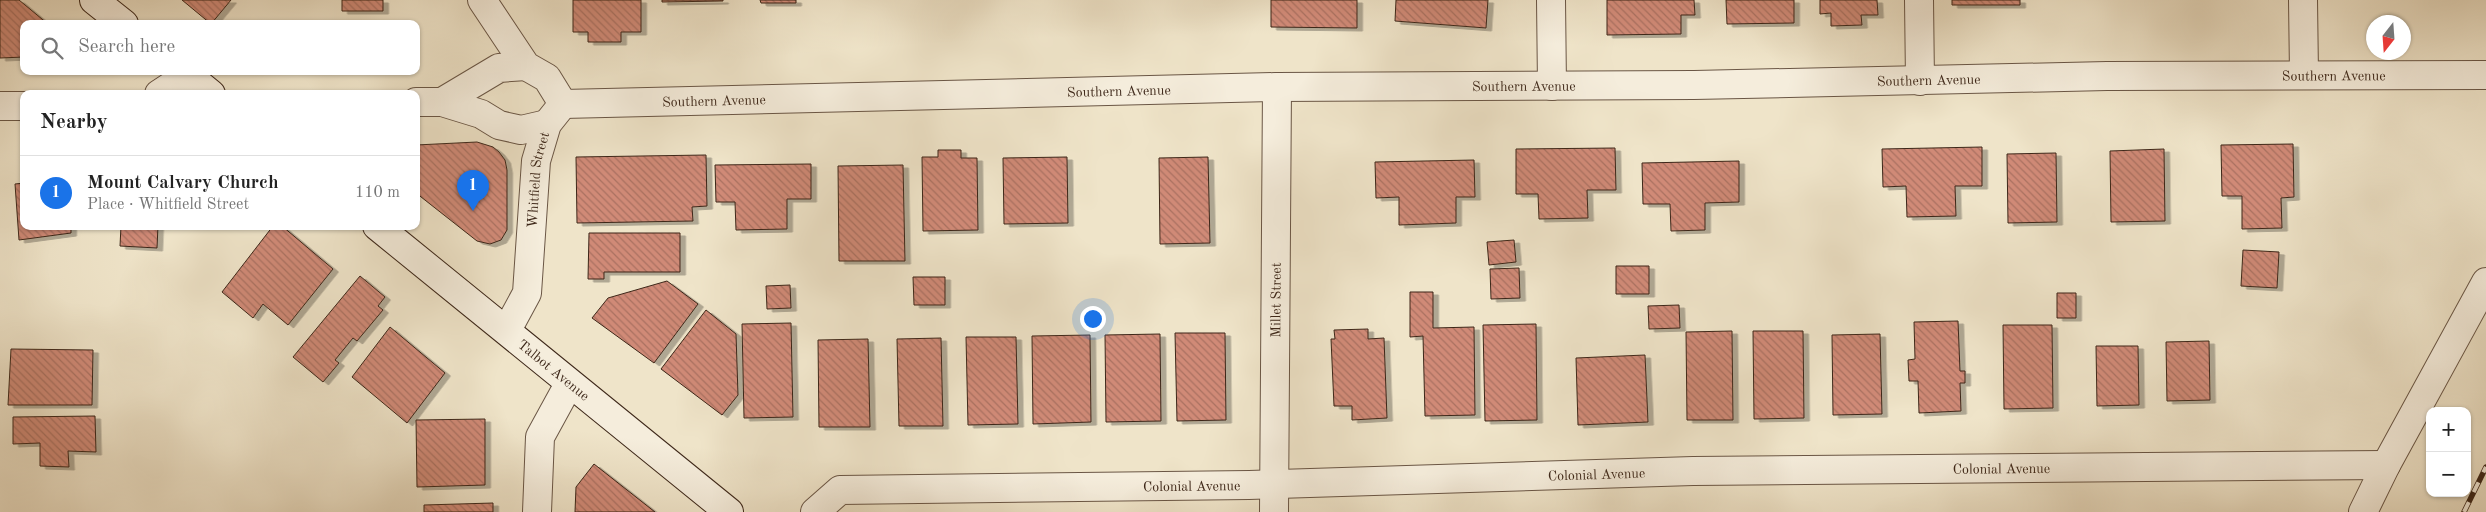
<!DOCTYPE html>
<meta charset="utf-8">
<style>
body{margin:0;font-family:"Old Standard TT",serif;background:#f6f6f6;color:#222}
.controls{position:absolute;right:15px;bottom:15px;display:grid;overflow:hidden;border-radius:10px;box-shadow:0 1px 4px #0004}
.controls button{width:45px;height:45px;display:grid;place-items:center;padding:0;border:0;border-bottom:1px solid #e0e0e0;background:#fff;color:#222;font:25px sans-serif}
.compass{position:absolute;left:2366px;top:15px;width:45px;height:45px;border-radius:50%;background:#fff;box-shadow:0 1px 4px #0004;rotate:197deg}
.you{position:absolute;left:1092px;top:318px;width:18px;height:18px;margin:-12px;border:4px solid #fff;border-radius:50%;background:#1a73e8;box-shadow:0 0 0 8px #1a73e833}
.badge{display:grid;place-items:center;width:32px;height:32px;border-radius:50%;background:#1a73e8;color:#fff;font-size:16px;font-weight:700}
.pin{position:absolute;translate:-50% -41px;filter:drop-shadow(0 1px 2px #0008)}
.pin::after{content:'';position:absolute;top:26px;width:18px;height:15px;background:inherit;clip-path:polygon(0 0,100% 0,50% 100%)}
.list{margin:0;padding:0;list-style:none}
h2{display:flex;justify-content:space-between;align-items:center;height:65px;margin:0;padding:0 20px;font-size:21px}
h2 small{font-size:16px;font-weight:400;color:#767676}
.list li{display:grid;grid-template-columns:32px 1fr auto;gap:15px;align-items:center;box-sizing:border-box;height:75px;padding:0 20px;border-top:1px solid #e0e0e0}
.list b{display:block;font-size:19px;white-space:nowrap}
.list p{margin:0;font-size:16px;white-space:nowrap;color:#767676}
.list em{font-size:16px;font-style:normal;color:#767676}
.icon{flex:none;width:28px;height:28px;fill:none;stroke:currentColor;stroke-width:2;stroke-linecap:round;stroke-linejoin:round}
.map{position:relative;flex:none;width:2486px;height:512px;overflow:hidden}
.search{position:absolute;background:#fff;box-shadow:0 1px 4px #0004;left:20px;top:20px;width:400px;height:55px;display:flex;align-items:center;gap:12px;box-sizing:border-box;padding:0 18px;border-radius:10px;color:#767676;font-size:19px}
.panel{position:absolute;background:#fff;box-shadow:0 1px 4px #0004;left:20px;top:90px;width:400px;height:140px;border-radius:10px}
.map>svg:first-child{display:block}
.building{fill:url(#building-back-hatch);stroke:#3d2719;filter:url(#shadow)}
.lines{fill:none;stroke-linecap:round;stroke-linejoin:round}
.minor-casing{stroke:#6a5645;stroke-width:30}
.secondary-casing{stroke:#3d2719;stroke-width:30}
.minor{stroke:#f5eddc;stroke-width:28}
.secondary{stroke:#f5eddc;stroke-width:28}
.rail-casing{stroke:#3d2719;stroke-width:5.5}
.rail{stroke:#f5eddc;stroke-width:4;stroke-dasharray:11;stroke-linecap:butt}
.labels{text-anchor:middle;stroke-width:5;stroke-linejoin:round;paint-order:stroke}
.street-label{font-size:14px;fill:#3d2719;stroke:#f5eddc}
</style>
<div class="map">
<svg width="2486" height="512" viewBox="0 0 2486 512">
<defs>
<pattern id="building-back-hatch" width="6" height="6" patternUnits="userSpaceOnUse" patternTransform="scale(1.25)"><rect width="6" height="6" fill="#d08a77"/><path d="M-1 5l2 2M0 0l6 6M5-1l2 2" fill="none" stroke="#aa7161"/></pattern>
<filter id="shadow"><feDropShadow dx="5.5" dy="3" stdDeviation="0" flood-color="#0004"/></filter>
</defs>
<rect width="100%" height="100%" fill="#efe4c9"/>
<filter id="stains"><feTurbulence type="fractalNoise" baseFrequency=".004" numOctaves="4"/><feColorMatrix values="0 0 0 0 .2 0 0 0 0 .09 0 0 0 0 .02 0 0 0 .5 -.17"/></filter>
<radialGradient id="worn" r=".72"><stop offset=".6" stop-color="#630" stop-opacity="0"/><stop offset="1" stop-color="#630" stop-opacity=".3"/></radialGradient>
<path class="building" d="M 0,0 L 19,0 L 48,24 L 24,24 L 24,57 L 0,58 Z
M 182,0 L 231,0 L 211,24 Z
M 342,0 L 383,0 L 383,11 L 342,11 Z
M 573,0 L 641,0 L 641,32 L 621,32 L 621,42 L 588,42 L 588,32 L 573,32 Z
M 662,0 L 723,0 L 723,1 L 662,2 Z
M 760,0 L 796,0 L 796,3 L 761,3 Z
M 1271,0 L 1357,0 L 1357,28 L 1271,27 Z
M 1396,0 L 1488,0 L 1486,28 L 1395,21 Z
M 1607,0 L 1694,0 L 1695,15 L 1681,15 L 1681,34 L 1607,35 Z
M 1726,0 L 1794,0 L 1794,23 L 1727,24 Z
M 1820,0 L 1877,0 L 1878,15 L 1861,15 L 1862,25 L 1831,26 L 1831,13 L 1820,14 Z
M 1952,0 L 2020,0 L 2020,5 L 1952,5 Z
M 477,142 L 493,147 L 499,152 L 505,160 L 507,170 L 507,230 L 501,240 L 490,244 L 477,241 L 416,193 L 416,145 Z
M 2293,144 L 2294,197 L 2281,198 L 2282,228 L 2242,229 L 2242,196 L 2222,196 L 2221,145 Z
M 1982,147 L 1982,186 L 1955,186 L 1956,216 L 1907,217 L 1906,186 L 1883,187 L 1882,149 Z
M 1615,148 L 1616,190 L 1587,190 L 1588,218 L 1539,219 L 1538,194 L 1516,194 L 1516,149 Z
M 2164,149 L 2165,221 L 2111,222 L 2110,151 Z
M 938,150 L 961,150 L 961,158 L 977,158 L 978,230 L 923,231 L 922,157 L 938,157 Z
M 2056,153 L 2057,222 L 2008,223 L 2007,154 Z
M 706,155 L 707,206 L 692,207 L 693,221 L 577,223 L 576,157 Z
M 1067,157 L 1068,223 L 1004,224 L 1003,158 Z
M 1208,157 L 1210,243 L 1160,244 L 1159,158 Z
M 1474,160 L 1475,197 L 1456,197 L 1456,223 L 1399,225 L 1399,197 L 1376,198 L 1375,162 Z
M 1739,161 L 1739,202 L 1705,203 L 1705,230 L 1671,231 L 1670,204 L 1643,204 L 1642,163 Z
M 811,164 L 811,199 L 787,199 L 787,229 L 736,230 L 735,202 L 716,202 L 715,165 Z
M 903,165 L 905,261 L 839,261 L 838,166 Z
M 24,183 L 24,226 L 71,226 L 71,233 L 19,240 L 15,184 Z
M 119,226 L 158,226 L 157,248 L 120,246 L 121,226 Z
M 273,226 L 282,226 L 333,269 L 288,325 L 263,304 L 253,318 L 222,292 Z
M 589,233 L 680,233 L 680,272 L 604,272 L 604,279 L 588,279 Z
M 1514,240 L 1516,262 L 1489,265 L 1487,242 Z
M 2243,250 L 2279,252 L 2277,288 L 2241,286 Z
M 1616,266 L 1649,266 L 1649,294 L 1616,294 Z
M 1519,268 L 1520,298 L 1491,299 L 1490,269 Z
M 360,276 L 385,297 L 378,306 L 383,310 L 357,341 L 353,338 L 335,360 L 339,363 L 323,382 L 293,357 Z
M 913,277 L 945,277 L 945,305 L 914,305 Z
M 667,281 L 698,304 L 654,363 L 592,318 L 608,298 Z
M 790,285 L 791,308 L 767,309 L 766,286 Z
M 1410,292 L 1433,292 L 1433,328 L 1474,327 L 1475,415 L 1425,416 L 1423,336 L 1410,337 Z
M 2057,293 L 2076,293 L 2076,318 L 2057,318 Z
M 1679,305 L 1680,328 L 1649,329 L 1648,306 Z
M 706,310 L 736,334 L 738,395 L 722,415 L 661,369 Z
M 1958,321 L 1960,371 L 1965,371 L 1965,383 L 1960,383 L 1961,411 L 1919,413 L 1918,381 L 1909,381 L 1908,360 L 1915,359 L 1914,322 Z
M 791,323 L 793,417 L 744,418 L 742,324 Z
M 1536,324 L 1537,420 L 1485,421 L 1483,325 Z
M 2003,325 L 2052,325 L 2053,408 L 2004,409 Z
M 390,327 L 445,373 L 407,423 L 352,377 Z
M 1368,329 L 1368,339 L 1384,338 L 1387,418 L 1352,420 L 1352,406 L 1334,406 L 1331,339 L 1335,339 L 1334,330 Z
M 1732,331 L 1733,420 L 1687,420 L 1686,332 Z
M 1753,331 L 1803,331 L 1804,418 L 1754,419 Z
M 1175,333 L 1225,333 L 1226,420 L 1177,421 Z
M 1160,334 L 1161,421 L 1106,422 L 1105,335 Z
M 1880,334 L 1882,414 L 1833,415 L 1832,335 Z
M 1090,335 L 1091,422 L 1033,424 L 1032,336 Z
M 966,337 L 1016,337 L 1018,424 L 968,425 Z
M 941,338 L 943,426 L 899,426 L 897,339 Z
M 868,339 L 870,427 L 819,427 L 818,340 Z
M 2209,341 L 2210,400 L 2167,401 L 2166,342 Z
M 2096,346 L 2138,346 L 2139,405 L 2097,406 Z
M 11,349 L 93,350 L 92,405 L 8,405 Z
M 1645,355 L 1648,422 L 1578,425 L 1576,358 Z
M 95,416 L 96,452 L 68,451 L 69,467 L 40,466 L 40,443 L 13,444 L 13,417 Z
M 485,419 L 485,485 L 417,487 L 416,420 Z
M 594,464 L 655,512 L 575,512 L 576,487 Z
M 493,503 L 493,512 L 424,512 L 424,505 Z"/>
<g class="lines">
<g class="minor-casing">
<g id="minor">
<path d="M 482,0 L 526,66 L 547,78 L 563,104"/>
<path d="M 1551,0 L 1552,86"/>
<path d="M 1919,0 L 1920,81"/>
<path d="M 2303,0 L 2304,74"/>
<path d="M 159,94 L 188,75"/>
<path d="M 416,102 L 442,102 L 481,114 L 499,125 L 521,130 L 547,124"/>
<path d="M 442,102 L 499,68 L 526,66"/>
<path id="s1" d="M 563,104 L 1277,87 L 1694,85 L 2107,76 L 2486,75"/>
<path d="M 0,106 L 24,106"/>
<path id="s2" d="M 507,330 L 527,293 L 536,161 L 547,124 L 563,104"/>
<path d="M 537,512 L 540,437 L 569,384"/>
<path id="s3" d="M 815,512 L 840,490 L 1249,485 L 1693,471 L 2386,465"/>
<path id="s4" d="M 1274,512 L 1277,87"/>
<path d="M 2363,512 L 2386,465 L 2486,282"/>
</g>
</g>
<g class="secondary-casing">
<g id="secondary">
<path d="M 94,0 L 124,24"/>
<path d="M 183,71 L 211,94"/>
<path id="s5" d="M 377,226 L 729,512"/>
</g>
</g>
<use href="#minor" class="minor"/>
<use href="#secondary" class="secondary"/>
<g class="rail-casing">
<path id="rail" d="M 2464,512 L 2486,467"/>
</g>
<use href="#rail" class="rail"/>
</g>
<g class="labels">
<g class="street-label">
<text dy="5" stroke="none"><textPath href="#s1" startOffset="1771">Southern Avenue</textPath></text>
<text dy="5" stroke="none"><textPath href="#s1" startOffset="1366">Southern Avenue</textPath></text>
<text dy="5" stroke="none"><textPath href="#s1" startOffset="961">Southern Avenue</textPath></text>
<text dy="5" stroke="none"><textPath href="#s1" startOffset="556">Southern Avenue</textPath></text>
<text dy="5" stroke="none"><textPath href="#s1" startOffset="151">Southern Avenue</textPath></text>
<text dy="5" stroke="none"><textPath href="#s2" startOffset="156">Whitfield Street</textPath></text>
<text dy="5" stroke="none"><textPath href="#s4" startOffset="212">Millet Street</textPath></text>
<text dy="5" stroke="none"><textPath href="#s5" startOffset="228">Talbot Avenue</textPath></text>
<text dy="5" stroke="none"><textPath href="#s3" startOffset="1195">Colonial Avenue</textPath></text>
<text dy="5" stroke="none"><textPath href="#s3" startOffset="790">Colonial Avenue</textPath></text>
<text dy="5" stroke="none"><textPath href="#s3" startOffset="385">Colonial Avenue</textPath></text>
</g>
</g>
<rect width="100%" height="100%" filter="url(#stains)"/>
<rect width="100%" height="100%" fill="url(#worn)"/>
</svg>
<div class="controls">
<button>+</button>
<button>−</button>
</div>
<svg class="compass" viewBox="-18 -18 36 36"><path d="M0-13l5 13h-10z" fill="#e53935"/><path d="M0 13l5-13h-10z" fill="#767676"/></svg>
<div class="you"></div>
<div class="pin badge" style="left:473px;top:211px">1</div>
<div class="search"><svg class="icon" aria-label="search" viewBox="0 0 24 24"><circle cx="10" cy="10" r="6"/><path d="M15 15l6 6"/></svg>Search here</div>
<section class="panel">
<h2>Nearby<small></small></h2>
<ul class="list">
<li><span class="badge">1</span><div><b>Mount Calvary Church</b><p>Place · Whitfield Street</p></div><em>110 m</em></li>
</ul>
</section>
</div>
